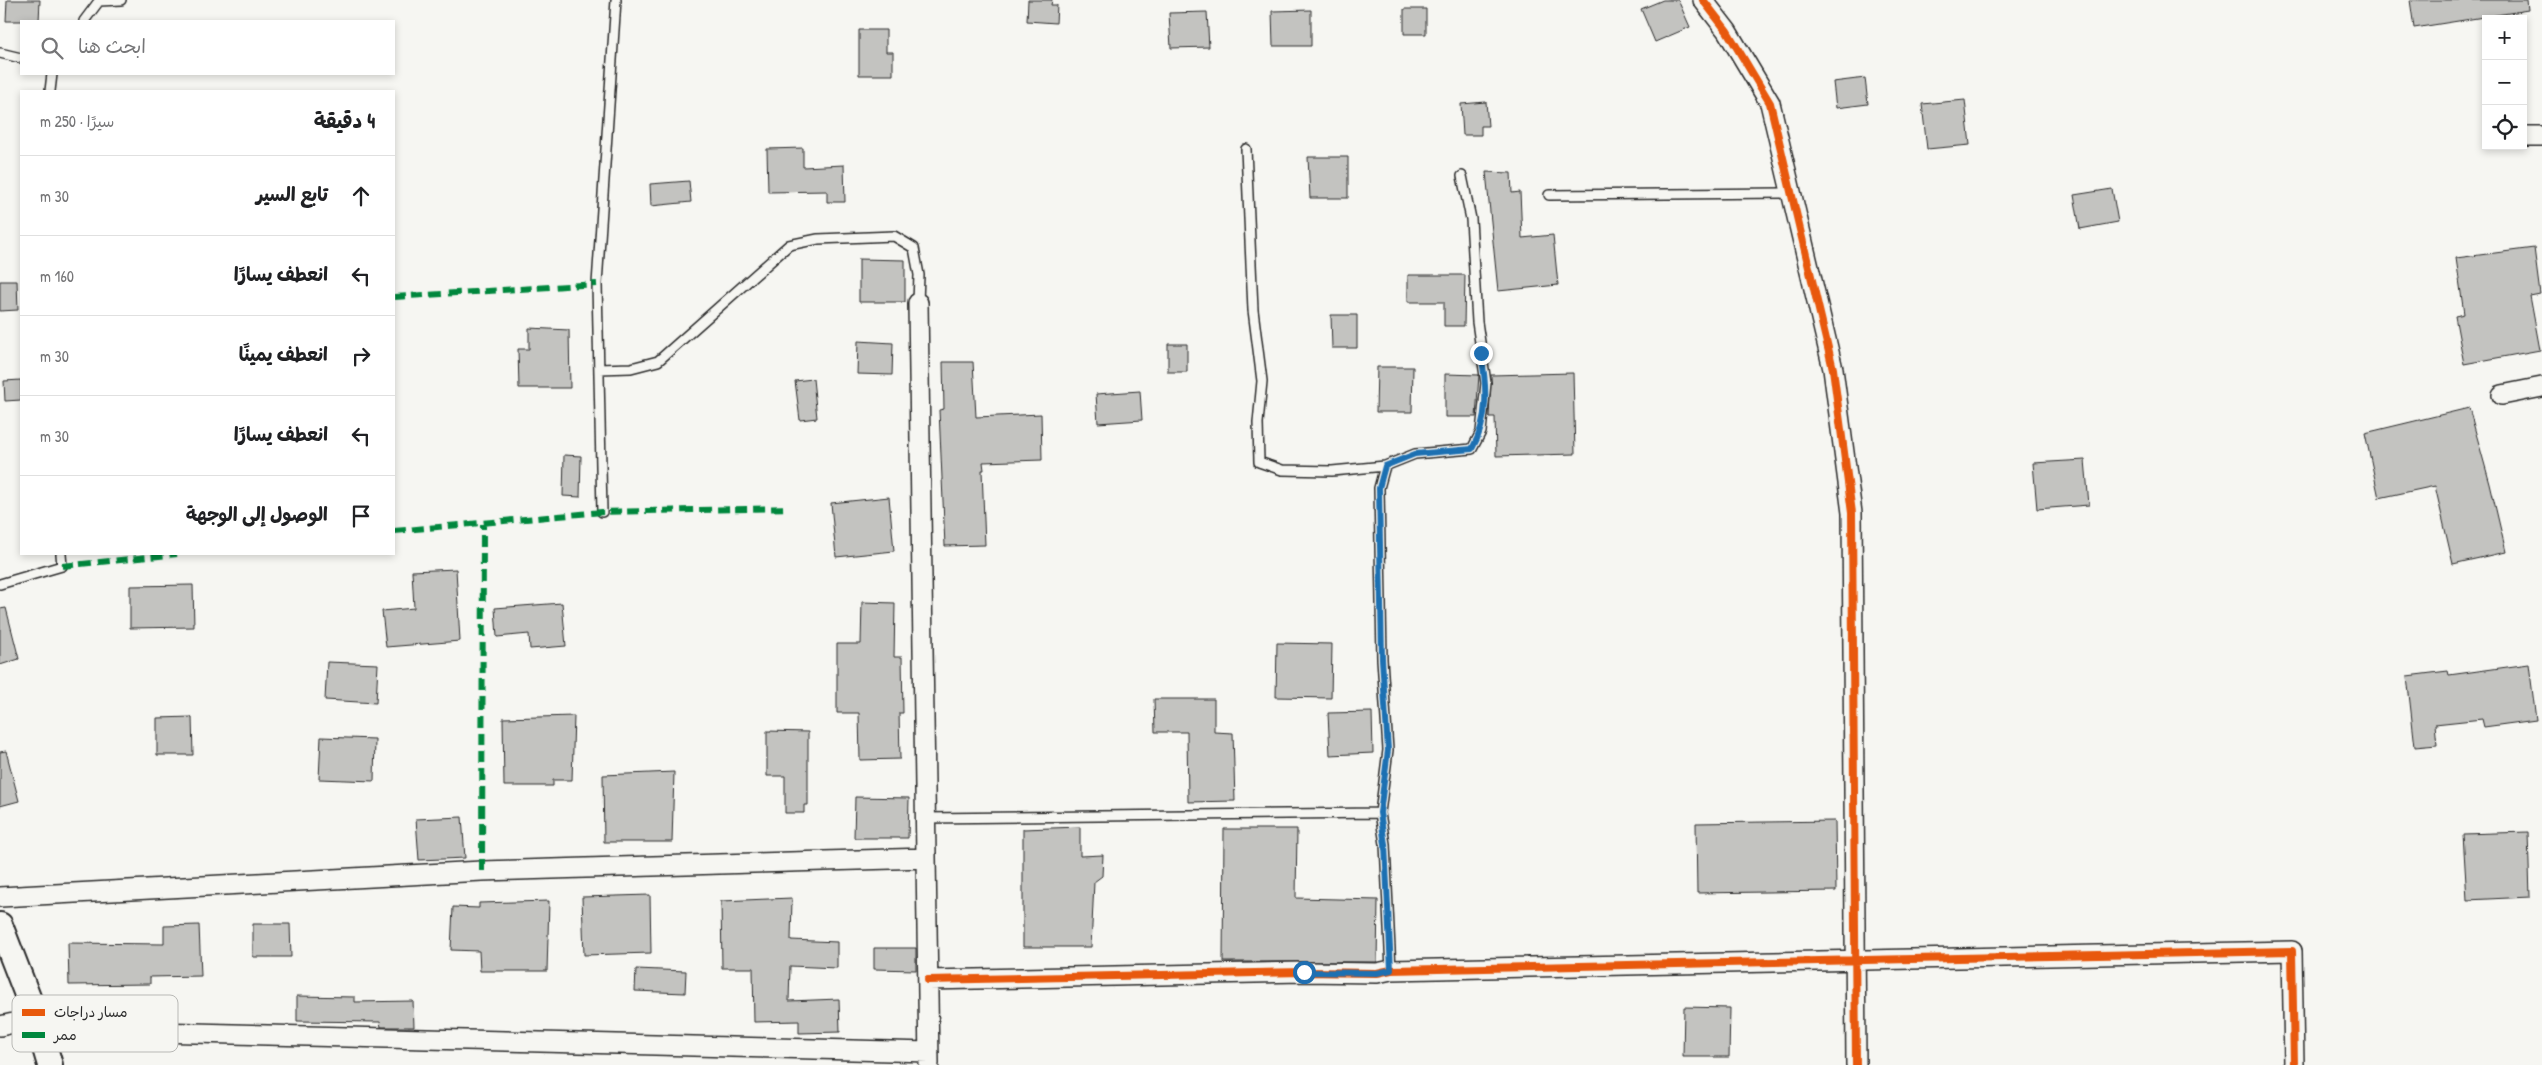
<!DOCTYPE html>
<html lang="ar">
<meta charset="utf-8">
<style>
body{margin:0;font-family:"Patrick Hand","Playpen Sans Arabic",sans-serif;background:#f2f2f2;color:#202124;direction:rtl}
.controls{position:absolute;right:15px;top:15px;display:grid;overflow:hidden;border-radius:0px;box-shadow:0 2px 8px #0003}
.controls button{width:45px;height:45px;display:grid;place-items:center;padding:0;border:0;border-bottom:1px solid #e0e0e0;background:#fff;color:#202124;font:25px sans-serif}
.stop{position:absolute;width:15px;height:15px;margin:-11px;border:4px solid #1f6fb2;border-radius:50%;background:#fff}
.stop.end{background:#1f6fb2;border-color:#fff;box-shadow:0 1px 5px #0008}
.list{margin:0;padding:0;list-style:none}
h2{display:flex;justify-content:space-between;align-items:center;height:65px;margin:0;padding:0 20px;font-size:21px}
h2 small{font-size:16px;font-weight:400;color:#757577}
.list li{display:grid;grid-template-columns:32px 1fr auto;gap:15px;align-items:center;box-sizing:border-box;height:80px;padding:0 20px;border-top:1px solid #e0e0e0}
.list b{display:block;font-size:19px;white-space:nowrap}
.list em{font-size:16px;font-style:normal;color:#757577}
.icon{flex:none;width:28px;height:28px;fill:none;stroke:currentColor;stroke-width:2;stroke-linecap:round;stroke-linejoin:round}
.map{position:relative;flex:none;width:2542px;height:1065px;overflow:hidden;direction:ltr}
.search{position:absolute;background:#fff;box-shadow:0 2px 8px #0003;left:20px;top:20px;width:375px;height:55px;display:flex;align-items:center;gap:12px;box-sizing:border-box;padding:0 18px;border-radius:0px;color:#757577;font-size:19px}
.panel{position:absolute;background:#fff;box-shadow:0 2px 8px #0003;left:20px;top:90px;width:375px;height:465px;border-radius:0px;direction:rtl}
.map>svg:first-child{display:block}
.building{fill:#c3c3c0;stroke:#2b2b2b}
.lines{fill:none;stroke-linecap:round;stroke-linejoin:round}
.service-casing{stroke:#2b2b2b;stroke-width:12}
.minor-casing{stroke:#2b2b2b;stroke-width:22}
.tertiary-casing{stroke:#2b2b2b;stroke-width:28}
.service{stroke:#f6f6f2;stroke-width:9}
.minor{stroke:#f6f6f2;stroke-width:19}
.tertiary{stroke:#f6f6f2;stroke-width:24}
.quiet{stroke:#00873e;stroke-width:6;stroke-dasharray:12 6;stroke-linecap:butt}
.cycleway-casing{stroke:#f6f6f2;stroke-width:11}
.cycleway{stroke:#e8590c;stroke-width:8}
.route{stroke:#1f6fb2;stroke-width:6}
.key{fill:#f6f6f2;stroke:#b9b9b6;stroke-width:1}
.key-label{font-size:14px;fill:#2b2b2b}
</style>
<div class="map">
<svg width="2542" height="1065" viewBox="0 0 2542 1065">
<rect width="100%" height="100%" fill="#f6f6f2"/>
<filter id="ink" filterUnits="userSpaceOnUse"><feTurbulence type="fractalNoise" baseFrequency=".02" numOctaves="2"/><feDisplacementMap in="SourceGraphic" scale="10" xChannelSelector="R" yChannelSelector="G"/><feConvolveMatrix kernelMatrix="1 2 1 2 8 2 1 2 1" color-interpolation-filters="sRGB"/></filter>
<g filter="url(#ink)">
<path class="building" d="M 7,0 L 40,0 L 39,21 L 6,21 Z
M 1028,0 L 1052,0 L 1051,5 L 1057,5 L 1056,23 L 1027,21 Z
M 1663,0 L 1678,0 L 1690,27 L 1655,42 L 1641,9 Z
M 2410,0 L 2527,0 L 2528,10 L 2414,28 Z
M 1404,9 L 1426,9 L 1426,34 L 1404,34 Z
M 1311,10 L 1311,46 L 1273,46 L 1272,11 Z
M 1207,12 L 1209,47 L 1171,48 L 1169,13 Z
M 859,30 L 886,30 L 886,52 L 893,52 L 893,75 L 859,75 Z
M 1865,78 L 1868,104 L 1836,108 L 1833,82 Z
M 1965,100 L 1970,145 L 1927,149 L 1922,104 Z
M 1486,102 L 1488,126 L 1481,126 L 1481,135 L 1463,135 L 1461,104 Z
M 803,148 L 803,167 L 844,165 L 845,202 L 827,202 L 827,191 L 768,192 L 767,149 Z
M 1308,157 L 1348,157 L 1348,198 L 1310,198 Z
M 1486,172 L 1511,173 L 1512,193 L 1520,192 L 1522,238 L 1553,235 L 1558,285 L 1498,291 Z
M 689,181 L 691,202 L 651,206 L 650,184 Z
M 2112,189 L 2118,222 L 2080,229 L 2074,195 Z
M 2534,248 L 2540,294 L 2530,296 L 2540,350 L 2464,364 L 2455,316 L 2464,314 L 2456,258 Z
M 859,259 L 905,260 L 905,302 L 859,302 Z
M 1408,275 L 1465,275 L 1464,326 L 1444,326 L 1444,302 L 1408,302 Z
M 0,281 L 17,281 L 18,310 L 0,311 Z
M 1331,315 L 1357,315 L 1357,348 L 1332,348 Z
M 529,328 L 569,330 L 570,388 L 519,388 L 518,349 L 529,349 Z
M 858,341 L 893,343 L 892,375 L 857,374 Z
M 1168,344 L 1187,344 L 1187,372 L 1168,372 Z
M 943,362 L 973,362 L 976,417 L 1041,414 L 1042,460 L 983,462 L 984,470 L 982,470 L 985,545 L 945,546 L 939,410 L 944,409 Z
M 1377,367 L 1413,367 L 1412,412 L 1376,412 Z
M 1573,373 L 1575,454 L 1496,456 L 1495,417 L 1489,417 L 1491,375 Z
M 1445,374 L 1479,375 L 1476,417 L 1445,417 Z
M 813,379 L 817,418 L 800,420 L 795,381 Z
M 21,380 L 21,400 L 5,401 L 4,381 Z
M 1140,391 L 1142,420 L 1098,423 L 1096,394 Z
M 2469,408 L 2490,484 L 2506,552 L 2453,564 L 2435,486 L 2379,498 L 2365,433 Z
M 564,455 L 581,456 L 580,497 L 563,496 Z
M 2085,460 L 2089,505 L 2037,509 L 2033,463 Z
M 889,497 L 894,551 L 836,557 L 831,503 Z
M 456,569 L 460,641 L 386,647 L 382,611 L 414,608 L 412,571 Z
M 193,585 L 194,627 L 130,628 L 130,586 Z
M 862,602 L 895,603 L 894,657 L 902,657 L 903,713 L 899,713 L 900,759 L 860,760 L 859,713 L 837,713 L 837,644 L 861,644 Z
M 562,603 L 566,646 L 530,649 L 529,634 L 497,637 L 495,608 Z
M 6,608 L 19,659 L 0,665 L 0,609 Z
M 1277,643 L 1332,644 L 1331,698 L 1276,697 Z
M 327,662 L 378,664 L 376,703 L 325,700 Z
M 2529,664 L 2536,720 L 2484,727 L 2482,719 L 2435,724 L 2437,745 L 2415,747 L 2407,676 L 2448,671 L 2449,675 Z
M 1154,699 L 1214,699 L 1214,732 L 1233,733 L 1235,801 L 1188,802 L 1187,732 L 1155,732 Z
M 1372,712 L 1373,753 L 1330,755 L 1328,713 Z
M 574,716 L 572,780 L 553,780 L 553,786 L 504,786 L 503,718 Z
M 192,717 L 193,755 L 157,755 L 157,718 Z
M 767,731 L 808,732 L 808,805 L 804,805 L 804,813 L 785,813 L 785,776 L 767,776 Z
M 321,737 L 375,739 L 374,781 L 319,779 Z
M 6,751 L 19,801 L 0,806 L 0,752 Z
M 674,772 L 672,842 L 604,842 L 603,775 Z
M 855,797 L 909,798 L 908,838 L 854,838 Z
M 462,817 L 465,858 L 419,860 L 416,819 Z
M 1835,821 L 1836,891 L 1697,893 L 1696,823 Z
M 1080,827 L 1080,856 L 1103,855 L 1102,876 L 1094,882 L 1091,947 L 1023,947 L 1023,829 Z
M 1224,829 L 1297,829 L 1296,898 L 1378,900 L 1377,962 L 1223,962 Z
M 2528,832 L 2530,897 L 2467,900 L 2463,834 Z
M 650,895 L 651,953 L 584,955 L 582,897 Z
M 792,898 L 791,940 L 837,942 L 837,968 L 790,966 L 789,1001 L 839,999 L 840,1032 L 799,1033 L 799,1021 L 754,1022 L 753,968 L 722,968 L 721,901 Z
M 549,901 L 547,971 L 480,971 L 479,951 L 451,950 L 453,907 L 479,908 L 479,903 Z
M 253,924 L 290,924 L 291,957 L 253,957 Z
M 199,925 L 201,976 L 150,977 L 150,984 L 69,985 L 68,943 L 164,944 L 164,926 Z
M 874,948 L 916,948 L 916,970 L 874,969 Z
M 636,969 L 686,971 L 685,993 L 635,991 Z
M 297,996 L 355,997 L 355,1002 L 413,1001 L 414,1027 L 381,1027 L 380,1022 L 297,1021 Z
M 1684,1007 L 1730,1008 L 1729,1057 L 1683,1057 Z"/>
<g class="lines">
<g class="service-casing">
<path id="service" d="M 84,21 L 99,1 L 121,0
M 0,53 L 21,58
M 50,91 L 52,74
M 1246,149 L 1253,310 L 1262,381 L 1258,423 L 1259,462 L 1282,470 L 1332,471 L 1385,466
M 1549,195 L 1791,193
M 599,369 L 631,368 L 658,361 L 789,245 L 818,239 L 894,236 L 914,248 L 919,275 L 918,303
M 602,512 L 597,284 L 616,0
M 0,584 L 62,566 L 61,554
M 1380,813 L 1388,750 L 1382,659 L 1379,488 L 1385,466 L 1415,454 L 1472,449 L 1481,432 L 1486,383 L 1477,322 L 1471,219 L 1462,176
M 925,818 L 1380,813 L 1385,844 L 1391,970"/>
</g>
<g class="minor-casing">
<path id="minor" d="M 1703,0 L 1727,31 L 1770,103 L 1833,369 L 1852,513 L 1856,1065
M 2523,136 L 2542,136
M 918,303 L 929,1064
M 2502,395 L 2542,387
M 0,897 L 482,871 L 926,858
M 928,980 L 1304,972 L 1377,973 L 1391,970 L 2292,951 L 2294,1065
M 0,1026 L 36,1018
M 40,1029 L 929,1052"/>
</g>
<g class="tertiary-casing">
<path id="tertiary" d="M 0,925 L 36,1018 L 50,1065"/>
</g>
<use href="#service" class="service"/>
<use href="#minor" class="minor"/>
<use href="#tertiary" class="tertiary"/>
<path class="quiet" d="M 394,297 L 597,284
M 394,531 L 602,512 L 789,508
M 62,566 L 177,554
M 482,871 L 483,524"/>
<g class="cycleway-casing">
<path id="cycleway" d="M 1703,0 L 1727,31 L 1770,103 L 1833,369 L 1852,513 L 1856,1065
M 928,980 L 1304,972 L 1377,973 L 1391,970 L 2292,951 L 2294,1065"/>
</g>
<use href="#cycleway" class="cycleway"/>
</g>
</g>
<g class="lines" filter="url(#ink)">
<path class="route" d="M 1304,972 L 1377,973 L 1391,970 L 1385,844 L 1380,813 L 1388,750 L 1382,659 L 1379,488 L 1385,466 L 1415,454 L 1472,449 C 1489,419 1487,387 1481,353"/>
</g>
<rect x="12" y="995" width="166" height="57" rx="8" class="key"/>
<rect x="22" y="1009" width="23" height="7" fill="#e8590c"/>
<rect x="22" y="1032" width="23" height="6" fill="#00873e"/>
<g class="key-label">
<text x="54" y="1017">مسار دراجات</text>
<text x="54" y="1040">ممر</text>
</g>
</svg>
<div class="controls">
<button>+</button>
<button>−</button>
<button><svg class="icon" aria-label="locate" viewBox="0 0 24 24"><circle cx="12" cy="12" r="6"/><path d="M12 2v4M12 18v4M2 12h4M18 12h4"/></svg></button>
</div>
<div class="stop" style="left:1304px;top:972px"></div>
<div class="stop end" style="left:1481px;top:353px"></div>
<div class="search"><svg class="icon" aria-label="search" viewBox="0 0 24 24"><circle cx="10" cy="10" r="6"/><path d="M15 15l6 6"/></svg>ابحث هنا</div>
<section class="panel">
<h2>4 دقيقة<small>سيرًا · 250 m</small></h2>
<ul class="list">
<li><svg class="icon" aria-label="ahead" viewBox="0 0 24 24"><path d="M12 20V5M6 11l6-6 6 6"/></svg><div><b>تابع السير</b></div><em>30 m</em></li>
<li><svg class="icon" aria-label="left" viewBox="0 0 24 24"><path d="M17 20v-9H6M10 6l-5 5 5 5"/></svg><div><b>انعطف يسارًا</b></div><em>160 m</em></li>
<li><svg class="icon" aria-label="right" viewBox="0 0 24 24"><path d="M7 20v-9h11M14 6l5 5-5 5"/></svg><div><b>انعطف يمينًا</b></div><em>30 m</em></li>
<li><svg class="icon" aria-label="left" viewBox="0 0 24 24"><path d="M17 20v-9H6M10 6l-5 5 5 5"/></svg><div><b>انعطف يسارًا</b></div><em>30 m</em></li>
<li><svg class="icon" aria-label="arrive" viewBox="0 0 24 24"><path d="M6 21V4h12l-3 4 3 4H6"/></svg><div><b>الوصول إلى الوجهة</b></div></li>
</ul>
</section>
</div>
